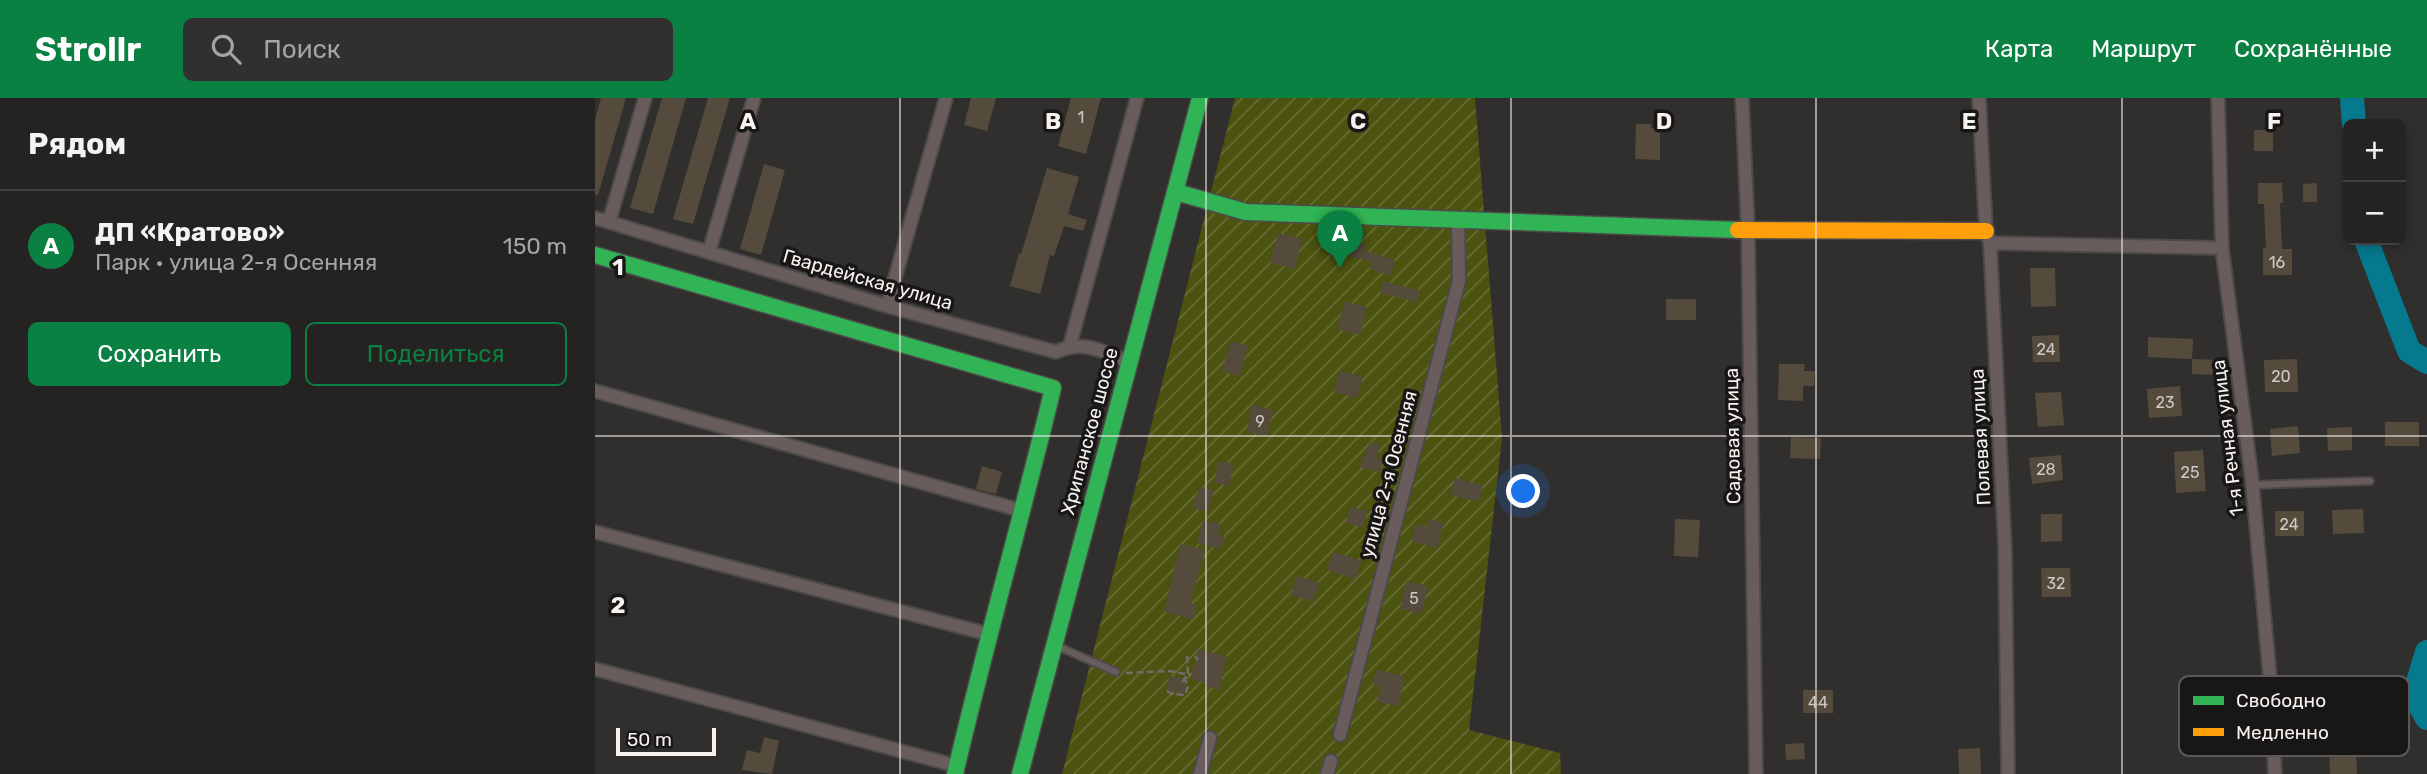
<!DOCTYPE html>
<html lang="ru">
<meta charset="utf-8">
<style>
body{margin:0;font-family:Rubik,sans-serif;background:#312f2f;color:#f1f3f6}
.controls{position:absolute;right:21px;top:21px;display:grid;overflow:hidden;border-radius:10px;box-shadow:0 4px 10px #0003}
.controls button{width:63px;height:63px;display:grid;place-items:center;padding:0;border:0;border-bottom:2px solid #424040;background:#252322;color:#f1f3f6;font:35px sans-serif}
.scale{position:absolute;left:21px;bottom:18px;width:100px;box-sizing:border-box;padding-left:7px;border:4px solid #f5f2f0;border-top:0;font-size:19px;line-height:24px;white-space:nowrap;color:#f5f2f0;-webkit-text-stroke:5px #191716;paint-order:stroke}
.you{position:absolute;left:929px;top:394px;width:24px;height:24px;margin:-18px;border:5px solid #fff;border-radius:50%;background:#1a73e8;box-shadow:0 0 0 10px #1a73e833}
.badge{display:grid;place-items:center;width:46px;height:46px;border-radius:50%;background:#0b8043;color:#fff;font-size:23px;font-weight:700}
.pin{position:absolute;translate:-50% -58px;filter:drop-shadow(0 2px 4px #0008)}
.pin::after{content:'';position:absolute;top:37px;width:24px;height:21px;background:inherit;clip-path:polygon(0 0,100% 0,50% 100%)}
.list{margin:0;padding:0;list-style:none}
h2{display:flex;justify-content:space-between;align-items:center;height:91px;margin:0;padding:0 28px;font-size:30px}
h2 small{font-size:23px;font-weight:400;color:#a3a4a5}
.list li{display:grid;grid-template-columns:46px 1fr auto;gap:21px;align-items:center;box-sizing:border-box;height:112px;padding:0 28px;border-top:2px solid #424040}
.list b{display:block;font-size:26px;white-space:nowrap}
.list p{margin:0;font-size:23px;white-space:nowrap;color:#a3a4a5}
.list em{font-size:23px;font-style:normal;color:#a3a4a5}
.actions{display:flex;gap:14px;padding:21px 28px}
.actions a{flex:1;padding:16px 0;border:2px solid #0b8043;border-radius:10px;text-align:center;font-size:24px;color:#0b8043}
.actions .main{background:#0b8043;color:#fff}
.icon{flex:none;width:38px;height:38px;fill:none;stroke:currentColor;stroke-width:2;stroke-linecap:round;stroke-linejoin:round}
.map{position:relative;flex:none;width:1832px;height:676px;overflow:hidden}
header{display:flex;align-items:center;gap:42px;box-sizing:border-box;height:98px;padding:0 35px;background:#0b8043;color:#fff}
header strong{font-size:33px}
nav{display:flex;gap:38px;margin-inline-start:auto;font-size:24px}
.search{width:490px;height:63px;background:#312f2f;display:flex;align-items:center;gap:18px;box-sizing:border-box;padding:0 24px;border-radius:10px;color:#a3a4a5;font-size:26px}
main{display:flex}
aside{flex:1;background:#252322}
.map>svg:first-child{display:block}
.garden{fill:url(#garden-furrows)}
.lines{fill:none;stroke-linecap:round;stroke-linejoin:round}
.river{stroke:#05798e;stroke-width:24}
.building{fill:#544b3d}
.lane-casing{stroke:#4c4a49;stroke-width:10}
.street-casing{stroke:#4c4a49;stroke-width:16}
.fast-casing{stroke:#4c4a49;stroke-width:19}
.slow-casing{stroke:#4c4a49;stroke-width:19}
.path{stroke:#746b6b;stroke-width:2.5;stroke-dasharray:7 3.5;stroke-linecap:butt}
.lane{stroke:#685c5d;stroke-width:6}
.street{stroke:#685c5d;stroke-width:12}
.fast{stroke:#30b455;stroke-width:16}
.slow{stroke:#ff9f0a;stroke-width:16}
.grid{fill:none;stroke:#f5f2f0;stroke-width:2;stroke-opacity:0.55}
.labels{text-anchor:middle;stroke-width:7;stroke-linejoin:round;paint-order:stroke}
.number-label{font-size:16px;fill:#cdc8c3}
.street-label{font-size:19px;fill:#f5f2f0;stroke:#191716}
.key{fill:#191716;stroke:#5b5957;stroke-width:2}
.key-label{font-size:19px;fill:#f5f2f0}
.grid-label{font-size:23px;text-anchor:middle;font-weight:bold;fill:#f5f2f0;stroke:#191716;stroke-width:7;stroke-linejoin:round;paint-order:stroke}
</style>
<header>
<strong>Strollr</strong>
<div class="search"><svg class="icon" aria-label="search" viewBox="0 0 24 24"><circle cx="10" cy="10" r="6"/><path d="M15 15l6 6"/></svg>Поиск</div>
<nav><a>Карта</a><a>Маршрут</a><a>Сохранённые</a></nav>
</header>
<main>
<aside>
<h2>Рядом<small></small></h2>
<ul class="list">
<li><span class="badge">A</span><div><b>ДП «Кратово»</b><p>Парк · улица 2-я Осенняя</p></div><em>150 m</em></li>
</ul>
<div class="actions"><a class="main">Сохранить</a><a>Поделиться</a></div>
</aside>
<div class="map">
<svg width="1832" height="676" viewBox="0 0 1832 676">
<defs>
<pattern id="garden-furrows" width="10" height="10" patternUnits="userSpaceOnUse" patternTransform="scale(1.75)"><rect width="10" height="10" fill="#4c5310"/><path d="M-1 1l2-2M0 10L10 0M9 11l2-2" fill="none" stroke="#666c33"/></pattern>
</defs>
<rect width="100%" height="100%" fill="#312f2d"/>
<path class="garden" d="M 640,0 L 880,0 L 907,340 L 874,632 L 965,655 L 966,676 L 467,676 Z"/>
<g class="lines">
<path class="river" d="M 1757,0 L 1759,26
M 1771,142 L 1814,253 L 1832,264
M 1832,554 L 1819,597 L 1832,620"/>
</g>
<path class="building" d="M 6,0 L 31,0 L 3,97 L 0,97 L 0,22 Z
M 67,0 L 91,0 L 58,116 L 35,110 Z
M 113,0 L 135,0 L 98,126 L 78,121 Z
M 376,0 L 401,0 L 392,33 L 369,27 Z
M 476,0 L 506,0 L 491,56 L 463,48 Z
M 1041,26 L 1056,26 L 1056,30 L 1065,31 L 1065,62 L 1040,61 Z
M 1659,32 L 1678,32 L 1678,53 L 1659,53 Z
M 169,66 L 190,72 L 166,157 L 145,151 Z
M 452,70 L 484,79 L 473,116 L 492,122 L 488,133 L 469,128 L 459,158 L 455,157 L 445,196 L 415,188 L 424,155 L 426,156 Z
M 1663,85 L 1687,85 L 1688,105 L 1685,105 L 1687,151 L 1697,151 L 1697,177 L 1668,177 L 1668,150 L 1671,150 L 1669,106 L 1663,106 Z
M 1722,85 L 1722,104 L 1708,104 L 1708,86 Z
M 683,135 L 707,141 L 700,171 L 675,165 Z
M 760,143 L 771,146 L 769,152 L 800,162 L 795,178 L 775,171 L 777,164 L 756,159 Z
M 1435,170 L 1460,170 L 1461,208 L 1436,209 Z
M 788,183 L 826,193 L 822,204 L 785,195 Z
M 1071,201 L 1101,201 L 1101,222 L 1071,222 Z
M 749,204 L 772,209 L 765,237 L 743,231 Z
M 1464,237 L 1465,264 L 1438,264 L 1437,238 Z
M 1553,239 L 1598,241 L 1597,261 L 1553,259 Z
M 636,243 L 653,248 L 644,278 L 627,273 Z
M 1597,261 L 1627,262 L 1627,277 L 1597,276 Z
M 1702,261 L 1703,294 L 1670,294 L 1669,262 Z
M 1184,266 L 1210,266 L 1209,273 L 1220,273 L 1219,288 L 1208,288 L 1208,303 L 1183,302 Z
M 745,272 L 768,279 L 762,300 L 739,294 Z
M 1585,288 L 1587,318 L 1554,320 L 1552,291 Z
M 1466,294 L 1469,327 L 1443,329 L 1440,295 Z
M 657,307 L 678,312 L 672,338 L 652,334 Z
M 1790,324 L 1824,324 L 1824,348 L 1790,348 Z
M 1703,328 L 1705,355 L 1677,358 L 1675,331 Z
M 1757,329 L 1757,352 L 1733,353 L 1732,330 Z
M 1196,339 L 1226,340 L 1225,361 L 1195,360 Z
M 775,344 L 785,347 L 782,361 L 788,362 L 785,374 L 765,369 Z
M 1608,352 L 1611,393 L 1581,395 L 1579,354 Z
M 1466,357 L 1468,382 L 1437,386 L 1434,360 Z
M 624,363 L 639,366 L 634,388 L 619,384 Z
M 387,368 L 407,374 L 401,396 L 381,391 Z
M 860,380 L 888,387 L 884,404 L 856,397 Z
M 604,389 L 619,392 L 613,414 L 598,410 Z
M 755,409 L 772,413 L 768,429 L 751,425 Z
M 1768,411 L 1769,435 L 1738,436 L 1737,412 Z
M 1680,413 L 1709,413 L 1709,438 L 1680,438 Z
M 1446,416 L 1467,416 L 1467,443 L 1446,444 Z
M 834,421 L 849,425 L 842,450 L 817,443 L 821,426 L 832,429 Z
M 1080,421 L 1105,422 L 1103,459 L 1079,458 Z
M 608,422 L 626,426 L 623,437 L 629,438 L 626,451 L 602,445 Z
M 586,446 L 610,452 L 595,505 L 602,507 L 598,521 L 569,514 Z
M 738,454 L 766,462 L 761,481 L 732,472 Z
M 1446,470 L 1475,470 L 1476,499 L 1447,499 Z
M 702,478 L 724,485 L 718,504 L 696,497 Z
M 812,483 L 833,489 L 826,516 L 805,511 Z
M 603,551 L 632,559 L 624,592 L 612,589 L 613,586 L 596,581 Z
M 781,572 L 809,578 L 804,608 L 782,604 L 785,589 L 778,587 Z
M 574,578 L 592,581 L 589,596 L 571,592 Z
M 1208,592 L 1238,592 L 1238,615 L 1208,615 Z
M 169,639 L 184,643 L 177,676 L 147,672 L 152,652 L 165,655 Z
M 1209,645 L 1210,661 L 1191,662 L 1190,646 Z
M 1385,650 L 1386,676 L 1364,676 L 1363,651 Z
M 1761,651 L 1762,676 L 1735,676 L 1734,652 Z"/>
<g class="lines">
<g class="lane-casing">
<path id="lane" d="M 1658,387 L 1775,383
M 462,548 L 521,574"/>
</g>
<g class="street-casing">
<path id="street" d="M 1147,0 L 1153,132 L 1161,676
M 1384,0 L 1391,133 L 1395,145 L 1410,450 L 1413,676
M 1623,0 L 1627,150 L 1657,382 L 1676,592 L 1680,676
M 0,120 L 292,208 L 461,254 C 489,241 508,254 534,264
M 14,124 L 50,0
M 1395,145 L 1627,150
M 114,154 L 159,0
M 292,208 L 351,0
M 475,247 L 542,0
M 0,293 L 428,413
M 0,434 L 393,536
M 0,571 L 362,668
M 745,637 L 864,183 L 863,123
M 605,676 L 615,640
M 732,676 L 736,663"/>
</g>
<g class="fast-casing">
<path id="fast" d="M 581,94 L 651,114 L 1143,132
M 0,157 L 458,290 C 427,419 390,547 360,676
M 425,676 L 605,0"/>
</g>
<g class="slow-casing">
<path id="slow" d="M 1143,132 L 1391,133"/>
</g>
<path class="path" d="M 600,558 L 603,562
M 531,575 L 574,573 L 596,577
M 587,584 L 593,576 L 592,558
M 572,593 L 577,596 L 590,597 L 593,588 L 590,582"/>
<use href="#lane" class="lane"/>
<use href="#street" class="street"/>
<use href="#fast" class="fast"/>
<use href="#slow" class="slow"/>
</g>
<path class="grid" d="M 305,0 L 305,676M 611,0 L 611,676M 916,0 L 916,676M 1221,0 L 1221,676M 1527,0 L 1527,676M 0,338 L 1832,338"/>
<g class="labels">
<g class="number-label">
<text x="486" y="25">1</text>
<text x="1682" y="170">16</text>
<text x="1451" y="257">24</text>
<text x="1686" y="284">20</text>
<text x="1570" y="310">23</text>
<text x="665" y="329">9</text>
<text x="1451" y="377">28</text>
<text x="1595" y="380">25</text>
<text x="1694" y="432">24</text>
<text x="1461" y="491">32</text>
<text x="819" y="506">5</text>
<text x="1223" y="610">44</text>
</g>
<g class="street-label">
<text transform="translate(273 181) rotate(16)" y="7">Гвардейская улица</text>
<text transform="translate(494 333) rotate(-75)" y="7">Хрипанское шоссе</text>
<text transform="translate(1137 338) rotate(-91)" y="7">Садовая улица</text>
<text transform="translate(1385 339) rotate(-93)" y="7">Полевая улица</text>
<text transform="translate(1632 340) rotate(-97)" y="7">1-я Речная улица</text>
<text transform="translate(793 376) rotate(-75)" y="7">улица 2-я Осенняя</text>
</g>
</g>
<rect x="1584" y="578" width="230" height="80" rx="10" class="key"/>
<rect x="1598" y="598" width="31" height="9" fill="#30b455"/>
<rect x="1598" y="630" width="31" height="8" fill="#ff9f0a"/>
<g class="key-label">
<text x="1641" y="609">Свободно</text>
<text x="1641" y="641">Медленно</text>
</g>
<g class="grid-label">
<text x="153" y="31">A</text>
<text x="458" y="31">B</text>
<text x="763" y="31">C</text>
<text x="1069" y="31">D</text>
<text x="1374" y="31">E</text>
<text x="1679" y="31">F</text>
<text x="23" y="177">1</text>
<text x="23" y="515">2</text>
</g>
</svg>
<div class="controls">
<button>+</button>
<button>−</button>
</div>
<div class="scale">50 m</div>
<div class="you"></div>
<div class="pin badge" style="left:745px;top:170px">A</div>
</div>
</main>
